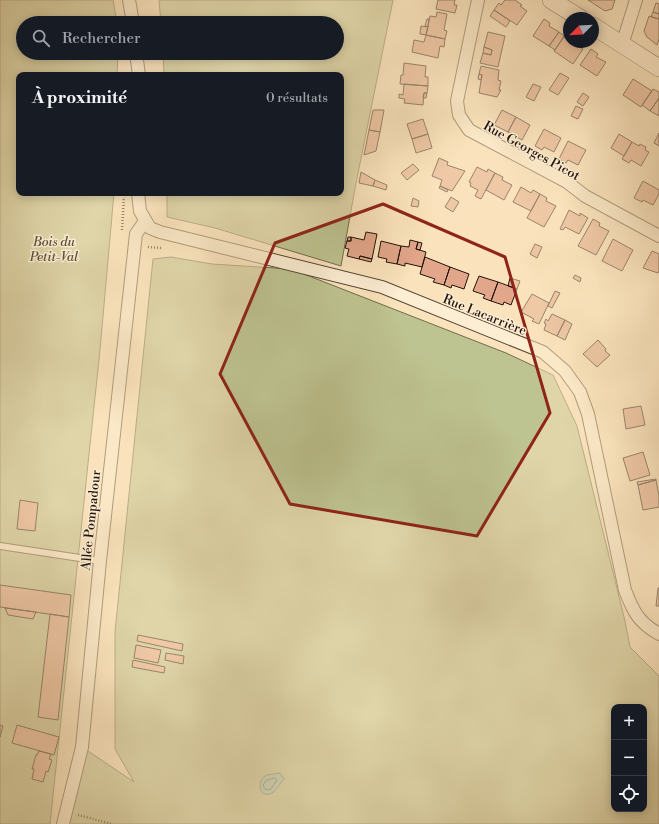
<!DOCTYPE html>
<html lang="fr">
<meta charset="utf-8">
<style>
body{margin:0;font-family:"Libre Bodoni",serif;background:#20242c;color:#f1f3f6}
.controls{position:absolute;right:12px;bottom:12px;display:grid;overflow:hidden;border-radius:8px;box-shadow:0 2px 10px #0003}
.controls button{width:36px;height:36px;display:grid;place-items:center;padding:0;border:0;border-bottom:1px solid #363941;background:#171b24;color:#f1f3f6;font:20px sans-serif}
.compass{position:absolute;left:563px;top:12px;width:36px;height:36px;border-radius:50%;background:#171b24;box-shadow:0 2px 10px #0003;rotate:246deg}
.list{margin:0;padding:0;list-style:none}
h2{display:flex;justify-content:space-between;align-items:center;height:52px;margin:0;padding:0 16px;font-size:17px}
h2 small{font-size:13px;font-weight:400;color:#9ea1a6}
.icon{flex:none;width:22px;height:22px;fill:none;stroke:currentColor;stroke-width:2;stroke-linecap:round;stroke-linejoin:round}
.map{position:relative;flex:none;width:659px;height:824px;overflow:hidden}
.search{position:absolute;background:#171b24;box-shadow:0 2px 10px #0003;left:16px;top:16px;width:328px;height:44px;display:flex;align-items:center;gap:10px;box-sizing:border-box;padding:0 14px;border-radius:22px;color:#9ea1a6;font-size:15px}
.panel{position:absolute;background:#171b24;box-shadow:0 2px 10px #0003;left:16px;top:72px;width:328px;height:124px;border-radius:8px}
.map>svg:first-child{display:block}
.green{fill:#bec491;stroke:#706c4d;fill-rule:evenodd}
.water{fill:#9fbfab;stroke:#6d7a6a}
.lines{fill:none;stroke-linecap:round;stroke-linejoin:round}
.shore{stroke:#60695a;stroke-width:1}
.building{fill:#e2a68a;stroke:#221309}
.service-casing{stroke:#584736;stroke-width:8}
.minor-casing{stroke:#584736;stroke-width:14}
.secondary-casing{stroke:#221309;stroke-width:18}
.path{stroke:#221309;stroke-width:2.5;stroke-dasharray:1 2;stroke-linecap:butt}
.service{stroke:#fcedd3;stroke-width:6}
.minor{stroke:#fcedd3;stroke-width:12}
.secondary{stroke:#fcedd3;stroke-width:17}
.marked{fill:none;stroke:#8f2418;stroke-width:3;stroke-linejoin:round}
.labels{text-anchor:middle;stroke-width:3;stroke-linejoin:round;paint-order:stroke}
.street-label{font-size:13px;fill:#221309;stroke:#fcedd3}
.park-label{font-size:13px;font-style:italic;fill:#595139;stroke:#fcedd3}
</style>
<div class="map">
<svg width="659" height="824" viewBox="0 0 659 824">
<rect width="100%" height="100%" fill="#fae3bc"/>
<filter id="stains"><feTurbulence type="fractalNoise" baseFrequency=".005" numOctaves="4"/><feColorMatrix values="0 0 0 0 .2 0 0 0 0 .09 0 0 0 0 .02 0 0 0 .5 -.17"/></filter>
<radialGradient id="worn" r=".72"><stop offset=".6" stop-color="#630" stop-opacity="0"/><stop offset="1" stop-color="#630" stop-opacity=".3"/></radialGradient>
<path class="green" d="M 0,0 L 113,0 L 117,23 L 23,23 L 23,53 L 118,53 L 117,75 L 19,75 L 19,193 L 114,193 L 100,350 L 50,824 L 0,824 Z
M 159,0 L 393,0 L 356,183 L 341,266 L 215,228 L 167,217 L 167,193 L 341,193 L 341,75 L 164,75 L 163,53 L 337,53 L 337,23 L 161,23 Z
M 171,257 L 212,264 L 291,269 L 506,353 L 553,375 L 577,426 L 625,621 L 630,647 L 659,676 L 659,824 L 63,824 L 82,747 L 134,782 L 115,749 L 115,632 L 153,259 ZM 614,707 L 644,707 L 644,809 L 614,809 Z"/>
<path class="water" d="M 280,773 L 284,779 C 280,783 276,791 272,793 C 261,800 254,781 267,775 C 271,774 276,774 280,773 Z"/>
<g class="lines">
<path class="shore" d="M 275,778 L 277,780 L 271,789 L 268,790 L 265,789 L 263,785 L 266,781 Z"/>
</g>
<path class="building" d="M 438,0 L 455,0 L 454,5 L 457,5 L 455,13 L 436,9 Z
M 505,0 L 515,0 L 522,5 L 520,6 L 527,11 L 517,25 L 494,10 L 499,3 L 501,5 Z
M 588,0 L 615,0 L 612,9 L 605,11 Z
M 656,3 L 659,4 L 659,14 L 653,12 Z
M 494,10 L 510,21 L 506,27 L 490,16 Z
M 437,12 L 447,14 L 444,30 L 447,31 L 445,39 L 426,35 L 430,16 L 436,17 Z
M 653,12 L 659,14 L 659,19 L 651,17 Z
M 649,16 L 659,19 L 659,39 L 657,45 L 647,37 L 644,31 Z
M 427,19 L 429,19 L 428,27 L 425,26 Z
M 544,19 L 550,23 L 549,26 L 559,32 L 549,46 L 533,36 Z
M 421,26 L 428,27 L 426,35 L 420,34 Z
M 488,32 L 505,36 L 498,67 L 480,63 L 483,53 L 491,55 L 492,50 L 484,47 Z
M 559,32 L 564,36 L 555,50 L 549,46 Z
M 426,35 L 445,39 L 444,47 L 440,46 L 438,58 L 412,52 L 414,40 L 424,42 Z
M 564,37 L 569,40 L 569,42 L 572,42 L 583,49 L 573,64 L 554,51 Z
M 484,47 L 492,50 L 491,55 L 483,53 Z
M 591,49 L 598,54 L 596,57 L 606,62 L 597,76 L 580,65 Z
M 404,63 L 426,66 L 425,77 L 428,77 L 428,86 L 400,84 L 401,75 L 403,75 Z
M 481,66 L 499,70 L 498,80 L 501,81 L 499,90 L 501,90 L 497,97 L 479,93 L 482,75 L 479,74 Z
M 560,73 L 569,78 L 558,95 L 549,90 Z
M 479,74 L 482,75 L 481,80 L 478,79 Z
M 633,79 L 652,91 L 641,107 L 623,95 Z
M 404,84 L 428,86 L 427,93 L 424,93 L 423,105 L 404,103 L 405,99 L 399,98 L 399,94 L 403,95 Z
M 533,84 L 541,87 L 534,101 L 526,97 Z
M 653,89 L 659,92 L 659,98 L 650,111 L 642,105 Z
M 424,93 L 427,93 L 426,98 L 423,98 Z
M 583,93 L 589,97 L 583,106 L 577,102 Z
M 659,98 L 659,116 L 650,111 Z
M 576,106 L 583,109 L 578,119 L 571,116 Z
M 373,110 L 384,110 L 380,132 L 369,130 Z
M 502,110 L 516,117 L 508,132 L 494,125 Z
M 516,117 L 530,125 L 522,140 L 508,132 Z
M 423,119 L 428,134 L 412,139 L 407,124 Z
M 544,129 L 561,138 L 554,152 L 544,147 L 542,150 L 535,146 Z
M 369,130 L 380,132 L 376,151 L 364,155 Z
M 659,133 L 659,146 L 654,143 Z
M 428,134 L 432,148 L 416,153 L 412,139 Z
M 619,134 L 632,142 L 624,156 L 611,148 Z
M 568,141 L 586,150 L 578,165 L 568,160 L 566,163 L 559,159 Z
M 632,142 L 639,146 L 640,144 L 646,147 L 645,150 L 649,152 L 641,166 L 631,160 L 629,163 L 622,159 Z
M 439,158 L 448,162 L 447,165 L 465,171 L 452,191 L 440,186 L 442,180 L 432,176 Z
M 413,164 L 419,170 L 407,180 L 401,173 Z
M 477,167 L 487,172 L 488,169 L 495,173 L 481,199 L 475,196 L 478,190 L 470,186 L 471,183 L 469,182 Z
M 361,172 L 375,180 L 373,186 L 359,183 Z
M 495,173 L 503,177 L 502,180 L 512,185 L 504,200 L 486,190 Z
M 375,180 L 387,185 L 386,190 L 373,186 Z
M 643,181 L 659,190 L 659,194 L 653,205 L 643,200 L 642,202 L 634,198 Z
M 440,186 L 448,190 L 447,192 L 439,188 Z
M 521,187 L 531,193 L 533,190 L 540,194 L 531,211 L 513,202 Z
M 540,194 L 547,198 L 546,201 L 556,206 L 544,227 L 527,218 Z
M 451,197 L 459,202 L 453,212 L 445,207 Z
M 413,198 L 419,201 L 418,207 L 411,206 Z
M 569,210 L 580,216 L 580,213 L 588,218 L 579,234 L 565,227 L 563,230 L 560,229 Z
M 593,219 L 600,223 L 599,226 L 609,231 L 596,255 L 578,246 Z
M 366,232 L 377,234 L 372,259 L 360,256 L 359,259 L 347,256 L 349,249 L 345,248 L 347,241 L 351,241 L 351,237 L 364,240 Z
M 348,237 L 351,237 L 351,241 L 347,241 Z
M 613,239 L 633,250 L 622,271 L 602,261 Z
M 410,240 L 418,242 L 416,249 L 426,252 L 422,267 L 405,263 L 405,266 L 397,264 L 401,246 L 409,247 Z
M 381,241 L 401,246 L 397,264 L 386,262 L 387,259 L 378,257 Z
M 418,242 L 422,243 L 420,250 L 416,249 Z
M 535,244 L 542,247 L 537,258 L 530,254 Z
M 652,251 L 659,254 L 659,271 L 658,273 L 643,268 Z
M 360,256 L 372,259 L 371,262 L 359,259 Z
M 425,257 L 450,267 L 444,285 L 433,282 L 435,279 L 420,274 Z
M 450,267 L 469,274 L 464,289 L 452,285 L 451,288 L 444,285 Z
M 575,275 L 581,278 L 580,282 L 573,278 Z
M 479,276 L 498,282 L 491,301 L 483,298 L 485,295 L 473,291 Z
M 510,278 L 520,281 L 517,289 L 508,286 Z
M 498,282 L 517,289 L 511,305 L 504,302 L 503,305 L 491,301 Z
M 555,291 L 560,293 L 552,308 L 548,306 Z
M 532,294 L 549,303 L 539,324 L 532,321 L 534,319 L 521,312 Z
M 552,314 L 565,320 L 557,336 L 544,330 L 546,324 L 544,323 L 546,319 L 548,321 Z
M 565,320 L 572,324 L 565,340 L 557,336 Z
M 598,340 L 606,349 L 605,351 L 610,355 L 597,367 L 583,354 Z
M 641,406 L 645,425 L 626,429 L 623,409 Z
M 643,452 L 650,475 L 630,481 L 623,458 Z
M 656,479 L 656,480 L 638,485 L 637,482 Z
M 656,480 L 659,496 L 659,507 L 643,510 L 638,485 Z
M 20,500 L 38,503 L 35,531 L 17,529 Z
M 0,585 L 71,595 L 69,617 L 0,607 Z
M 658,588 L 659,588 L 659,606 L 656,606 Z
M 5,608 L 36,612 L 33,619 L 8,615 Z
M 50,614 L 69,617 L 58,720 L 38,717 Z
M 138,635 L 183,644 L 182,651 L 137,641 Z
M 136,645 L 161,650 L 158,663 L 134,658 Z
M 166,653 L 184,656 L 183,664 L 165,660 Z
M 133,660 L 165,667 L 164,673 L 132,667 Z
M 0,725 L 3,726 L 0,737 Z
M 17,725 L 59,737 L 54,755 L 12,743 Z
M 39,751 L 51,754 L 49,759 L 52,760 L 48,772 L 46,771 L 43,782 L 32,779 L 34,769 L 32,769 L 36,755 L 37,755 Z"/>
<g class="lines">
<g class="service-casing">
<path id="service" d="M 0,546 L 100,561"/>
</g>
<g class="minor-casing">
<path id="minor" d="M 129,0 L 133,23
M 478,0 L 457,101 L 459,115 L 469,130 L 567,182 L 585,196 L 659,236
M 622,45 L 636,0
M 136,53 L 139,75
M 138,193 L 140,211 L 150,228 L 160,232 L 382,287 L 543,352 L 565,371 L 580,392 L 588,414 L 625,590 C 633,611 638,622 659,634
M 63,824 L 82,747 L 100,561 L 136,234 L 145,221"/>
</g>
<g class="secondary-casing">
<path id="secondary" d="M 551,0 L 580,18
M 593,26 L 659,68"/>
</g>
<path class="path" d="M 122,230 L 124,197
M 148,247 L 161,248
M 78,815 L 112,824"/>
<use href="#service" class="service"/>
<use href="#minor" class="minor"/>
<use href="#secondary" class="secondary"/>
</g>
<path d="M0 0H659V824H0ZM 383,204 L 505,257 L 550,413 L 477,536 L 290,504 L 220,374 L 275,243 Z" fill="#fae3bc" fill-opacity=".55" fill-rule="evenodd"/>
<path class="marked" d="M 383,204 L 505,257 L 550,413 L 477,536 L 290,504 L 220,374 L 275,243 Z"/>
<g class="labels">
<g class="street-label">
<text transform="translate(532 150) rotate(29)" y="5">Rue Georges Picot</text>
<text transform="translate(485 314) rotate(22)" y="5">Rue Lacarrière</text>
<text transform="translate(90 520) rotate(-84)" y="5">Allée Pompadour</text>
</g>
<g class="park-label">
<text x="54" y="246">Bois du<tspan x="54" dy="15">Petit-Val</tspan></text>
</g>
</g>
<rect width="100%" height="100%" filter="url(#stains)"/>
<rect width="100%" height="100%" fill="url(#worn)"/>
</svg>
<div class="controls">
<button>+</button>
<button>−</button>
<button><svg class="icon" aria-label="locate" viewBox="0 0 24 24"><circle cx="12" cy="12" r="6"/><path d="M12 2v4M12 18v4M2 12h4M18 12h4"/></svg></button>
</div>
<svg class="compass" viewBox="-18 -18 36 36"><path d="M0-13l5 13h-10z" fill="#e53935"/><path d="M0 13l5-13h-10z" fill="#9ea1a6"/></svg>
<div class="search"><svg class="icon" aria-label="search" viewBox="0 0 24 24"><circle cx="10" cy="10" r="6"/><path d="M15 15l6 6"/></svg>Rechercher</div>
<section class="panel">
<h2>À proximité<small>0 résultats</small></h2>
<ul class="list">
</ul>
</section>
</div>
